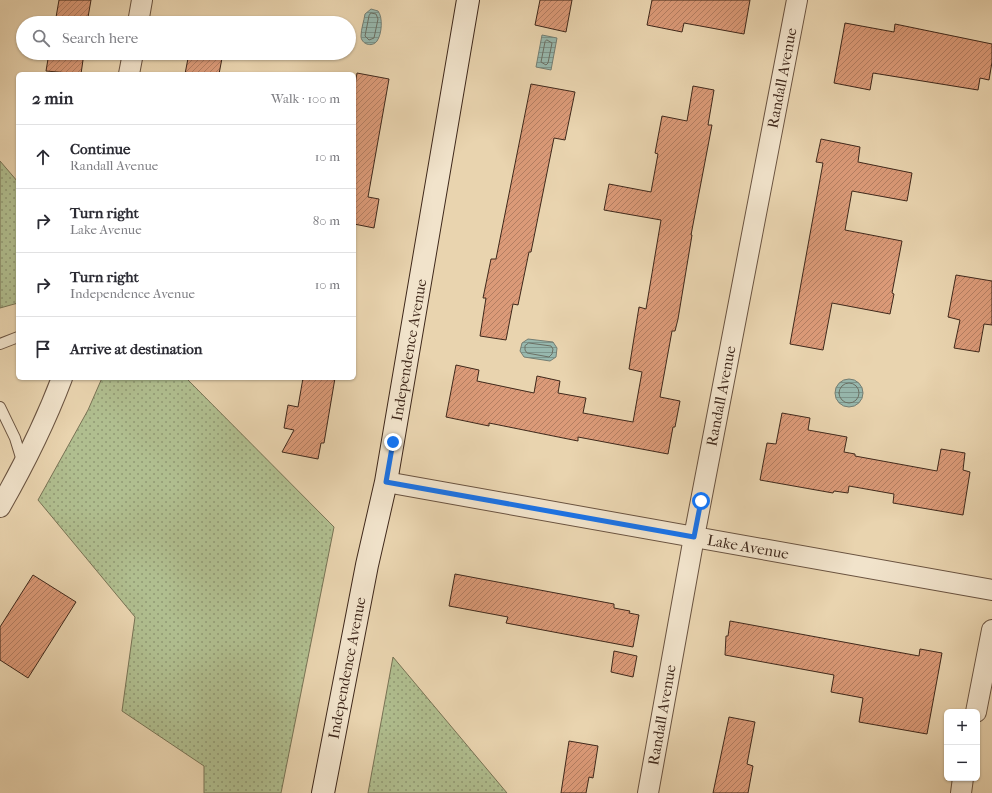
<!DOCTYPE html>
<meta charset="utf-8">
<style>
body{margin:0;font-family:"IM FELL French Canon",serif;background:#f7f7f7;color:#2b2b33}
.controls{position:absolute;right:12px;bottom:12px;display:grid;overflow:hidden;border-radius:6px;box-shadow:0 1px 3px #0004}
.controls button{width:36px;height:36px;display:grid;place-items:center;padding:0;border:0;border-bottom:1px solid #e1e1e2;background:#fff;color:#2b2b33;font:20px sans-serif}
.stop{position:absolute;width:12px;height:12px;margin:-9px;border:3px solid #1a73e8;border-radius:50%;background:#fff}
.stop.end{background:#1a73e8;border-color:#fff;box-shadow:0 1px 4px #0008}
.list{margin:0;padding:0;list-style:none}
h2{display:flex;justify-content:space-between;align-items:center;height:52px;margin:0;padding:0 16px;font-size:17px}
h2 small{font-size:13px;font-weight:400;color:#7c7c81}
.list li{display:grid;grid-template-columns:26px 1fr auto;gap:12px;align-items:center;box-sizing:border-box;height:64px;padding:0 16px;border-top:1px solid #e1e1e2}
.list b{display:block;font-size:15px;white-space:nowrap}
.list p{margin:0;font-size:13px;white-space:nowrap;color:#7c7c81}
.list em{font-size:13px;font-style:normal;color:#7c7c81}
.icon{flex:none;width:22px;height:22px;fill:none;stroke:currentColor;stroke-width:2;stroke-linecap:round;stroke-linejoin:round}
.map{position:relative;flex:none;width:992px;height:793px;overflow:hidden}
.search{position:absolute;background:#fff;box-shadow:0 1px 3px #0004;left:16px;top:16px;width:340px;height:44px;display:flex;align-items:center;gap:10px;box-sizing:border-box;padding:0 14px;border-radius:22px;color:#7c7c81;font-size:15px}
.panel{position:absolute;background:#fff;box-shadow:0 1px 3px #0004;left:16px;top:72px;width:340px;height:308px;border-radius:6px}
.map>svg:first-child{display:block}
.grass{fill:url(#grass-dots);stroke:#787355}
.water{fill:url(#water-rules);stroke:#747e73}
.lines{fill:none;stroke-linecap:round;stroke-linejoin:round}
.shore{stroke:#6b7064;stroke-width:1}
.building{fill:url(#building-hatch);stroke:#3f281b}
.lane-casing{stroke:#6a5340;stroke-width:12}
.street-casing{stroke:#6a5340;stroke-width:22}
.secondary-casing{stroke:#3f281b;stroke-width:24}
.lane{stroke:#f1e3cb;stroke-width:10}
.street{stroke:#f1e3cb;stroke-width:20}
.secondary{stroke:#f1e3cb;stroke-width:22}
.route{stroke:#1a73e8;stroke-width:5}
.labels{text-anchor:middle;stroke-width:3;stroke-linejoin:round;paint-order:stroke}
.street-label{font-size:15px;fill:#3f281b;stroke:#f1e3cb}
</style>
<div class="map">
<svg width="992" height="793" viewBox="0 0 992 793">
<defs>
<pattern id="grass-dots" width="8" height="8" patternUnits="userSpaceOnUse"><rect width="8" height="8" fill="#b0be8f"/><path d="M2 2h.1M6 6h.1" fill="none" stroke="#919a74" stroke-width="1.8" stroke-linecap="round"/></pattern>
<pattern id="water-rules" width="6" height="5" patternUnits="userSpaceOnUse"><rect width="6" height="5" fill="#97b8ae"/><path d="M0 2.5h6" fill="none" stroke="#7d968d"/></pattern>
<pattern id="building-hatch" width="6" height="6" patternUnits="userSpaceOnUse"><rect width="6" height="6" fill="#db9a78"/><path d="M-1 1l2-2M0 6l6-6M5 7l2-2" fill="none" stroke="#b37e62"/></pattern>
</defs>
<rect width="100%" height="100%" fill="#e9d4af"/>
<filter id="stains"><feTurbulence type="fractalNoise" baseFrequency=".005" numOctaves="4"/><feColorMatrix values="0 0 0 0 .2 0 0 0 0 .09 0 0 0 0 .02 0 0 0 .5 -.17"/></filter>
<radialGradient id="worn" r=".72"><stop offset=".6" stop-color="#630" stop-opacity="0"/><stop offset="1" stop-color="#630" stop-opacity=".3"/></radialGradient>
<path class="grass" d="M 0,161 L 18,182 L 18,303 L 0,308 Z
M 102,378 L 186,378 L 334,527 L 281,793 L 204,793 L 204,766 L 122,711 L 135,617 L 38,500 L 88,410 Z
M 393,657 L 507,793 L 368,793 Z"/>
<path class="water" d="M 371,9 L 378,11 C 383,17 382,34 377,41 C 372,48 361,44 361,36 C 361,29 364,21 365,14 Z
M 542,35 L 557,38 L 551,70 L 536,67 Z
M 528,339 L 553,342 L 557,348 L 556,357 L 550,361 L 524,357 L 520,351 L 522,343 Z
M835 393a14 14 0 1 1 28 0a14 14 0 1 1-28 0Z"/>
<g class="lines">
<path class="shore" d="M 371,13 L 376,14 L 378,19 L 374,38 L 369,40 L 365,36 L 369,16 Z
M 547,40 L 552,43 L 548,63 L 546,65 L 541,62 L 545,42 Z
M 529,343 L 551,346 L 553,349 L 552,354 L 549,357 L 527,353 L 525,350 L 525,346 Z
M839 393a10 10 0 1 1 20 0a10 10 0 1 1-20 0Z"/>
</g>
<path class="building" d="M 59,0 L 91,0 L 87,23 L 55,23 Z
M 540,0 L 572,0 L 566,32 L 535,25 Z
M 652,0 L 750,0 L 744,34 L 684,23 L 682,32 L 647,25 Z
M 845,23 L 894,32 L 895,24 L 992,44 L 992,62 L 989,80 L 980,78 L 978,90 L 873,73 L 870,90 L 834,83 Z
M 49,53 L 84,53 L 81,74 L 46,71 Z
M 189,53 L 223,53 L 219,74 L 185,74 Z
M 357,73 L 389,79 L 368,197 L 379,199 L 374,228 L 354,224 L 354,90 Z
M 531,84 L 575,92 L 565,140 L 554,138 L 531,252 L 529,252 L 518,305 L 513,304 L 506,340 L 480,336 L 486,298 L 483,298 L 491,259 L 496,259 Z
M 693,86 L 714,90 L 708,125 L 712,125 L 691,235 L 692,235 L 678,319 L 675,331 L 672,331 L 660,397 L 680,401 L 675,427 L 673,427 L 668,454 L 578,437 L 578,441 L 489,423 L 489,426 L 446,417 L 456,365 L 479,370 L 477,381 L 534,393 L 537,376 L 560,381 L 558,393 L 586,398 L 583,413 L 633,422 L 642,372 L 629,369 L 639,307 L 646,309 L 661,220 L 604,210 L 609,184 L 651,192 L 658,154 L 655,153 L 662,116 L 687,121 Z
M 821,139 L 860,147 L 858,162 L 912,173 L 907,201 L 852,191 L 845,230 L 902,241 L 892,293 L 894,294 L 890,314 L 832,303 L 823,350 L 790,344 L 823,163 L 816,162 Z
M 956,275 L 992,281 L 992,325 L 984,324 L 979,352 L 954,348 L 960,320 L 948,317 Z
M 303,378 L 335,378 L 324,443 L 321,443 L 318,459 L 282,452 L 294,430 L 284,428 L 288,405 L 298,407 Z
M 782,413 L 810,418 L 808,430 L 847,437 L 844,452 L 855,454 L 855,456 L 937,471 L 941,449 L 965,453 L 963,470 L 970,472 L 963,515 L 893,503 L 894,494 L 849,486 L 848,493 L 834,491 L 833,493 L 760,480 L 767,443 L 776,444 Z
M 455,574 L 614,604 L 614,608 L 630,611 L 629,613 L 639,615 L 633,647 L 506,623 L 508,617 L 449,606 Z
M 33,575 L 76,602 L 28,678 L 0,660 L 0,627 Z
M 730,621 L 919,656 L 920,649 L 942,653 L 927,734 L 859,722 L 863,698 L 831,692 L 834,675 L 725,655 L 726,636 L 728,636 Z
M 614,651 L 637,656 L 633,677 L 611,672 Z
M 729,717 L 755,722 L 747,764 L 753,766 L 748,793 L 713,793 Z
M 569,741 L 598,746 L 593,778 L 589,777 L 586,793 L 561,793 Z"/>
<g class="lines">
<g class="lane-casing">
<path id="lane" d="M 0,344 L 18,337
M 0,407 L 15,438 L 23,464"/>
</g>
<g class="street-casing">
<path id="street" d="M 138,23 L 142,0
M 129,74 L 133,53
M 386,482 L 992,590
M 0,507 C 24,465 45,423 62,378
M 976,712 L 992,630
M 648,793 L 694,537 L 797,0
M 961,793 L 963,778"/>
</g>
<g class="secondary-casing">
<path id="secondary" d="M 323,793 L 367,565 L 386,482 L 468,0"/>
</g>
<use href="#lane" class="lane"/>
<use href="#street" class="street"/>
<use href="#secondary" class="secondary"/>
</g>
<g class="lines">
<path class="route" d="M 393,442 L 386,482 L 694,537 L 701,501"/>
</g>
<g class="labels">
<g class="street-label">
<text transform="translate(782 78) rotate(-79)" y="5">Randall Avenue</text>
<text transform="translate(409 350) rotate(-80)" y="5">Independence Avenue</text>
<text transform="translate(721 396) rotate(-79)" y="5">Randall Avenue</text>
<text transform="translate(748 547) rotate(10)" y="5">Lake Avenue</text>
<text transform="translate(347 668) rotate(-79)" y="5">Independence Avenue</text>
<text transform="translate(662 715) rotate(-80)" y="5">Randall Avenue</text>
</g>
</g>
<rect width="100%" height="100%" filter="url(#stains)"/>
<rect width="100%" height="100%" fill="url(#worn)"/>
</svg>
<div class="controls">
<button>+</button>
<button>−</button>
</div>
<div class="stop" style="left:701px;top:501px"></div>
<div class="stop end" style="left:393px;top:442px"></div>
<div class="search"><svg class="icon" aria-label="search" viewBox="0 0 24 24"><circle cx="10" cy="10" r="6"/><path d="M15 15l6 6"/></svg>Search here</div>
<section class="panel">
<h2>2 min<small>Walk · 100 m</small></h2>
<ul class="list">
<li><svg class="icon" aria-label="ahead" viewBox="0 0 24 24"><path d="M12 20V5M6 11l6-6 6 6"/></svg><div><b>Continue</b><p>Randall Avenue</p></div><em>10 m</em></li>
<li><svg class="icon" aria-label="right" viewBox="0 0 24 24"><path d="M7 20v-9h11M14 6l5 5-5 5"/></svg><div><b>Turn right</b><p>Lake Avenue</p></div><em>80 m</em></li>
<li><svg class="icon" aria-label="right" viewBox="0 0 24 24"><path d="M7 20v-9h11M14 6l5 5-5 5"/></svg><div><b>Turn right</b><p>Independence Avenue</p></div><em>10 m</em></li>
<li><svg class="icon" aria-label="arrive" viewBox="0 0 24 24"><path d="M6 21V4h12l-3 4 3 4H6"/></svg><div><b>Arrive at destination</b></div></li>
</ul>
</section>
</div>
